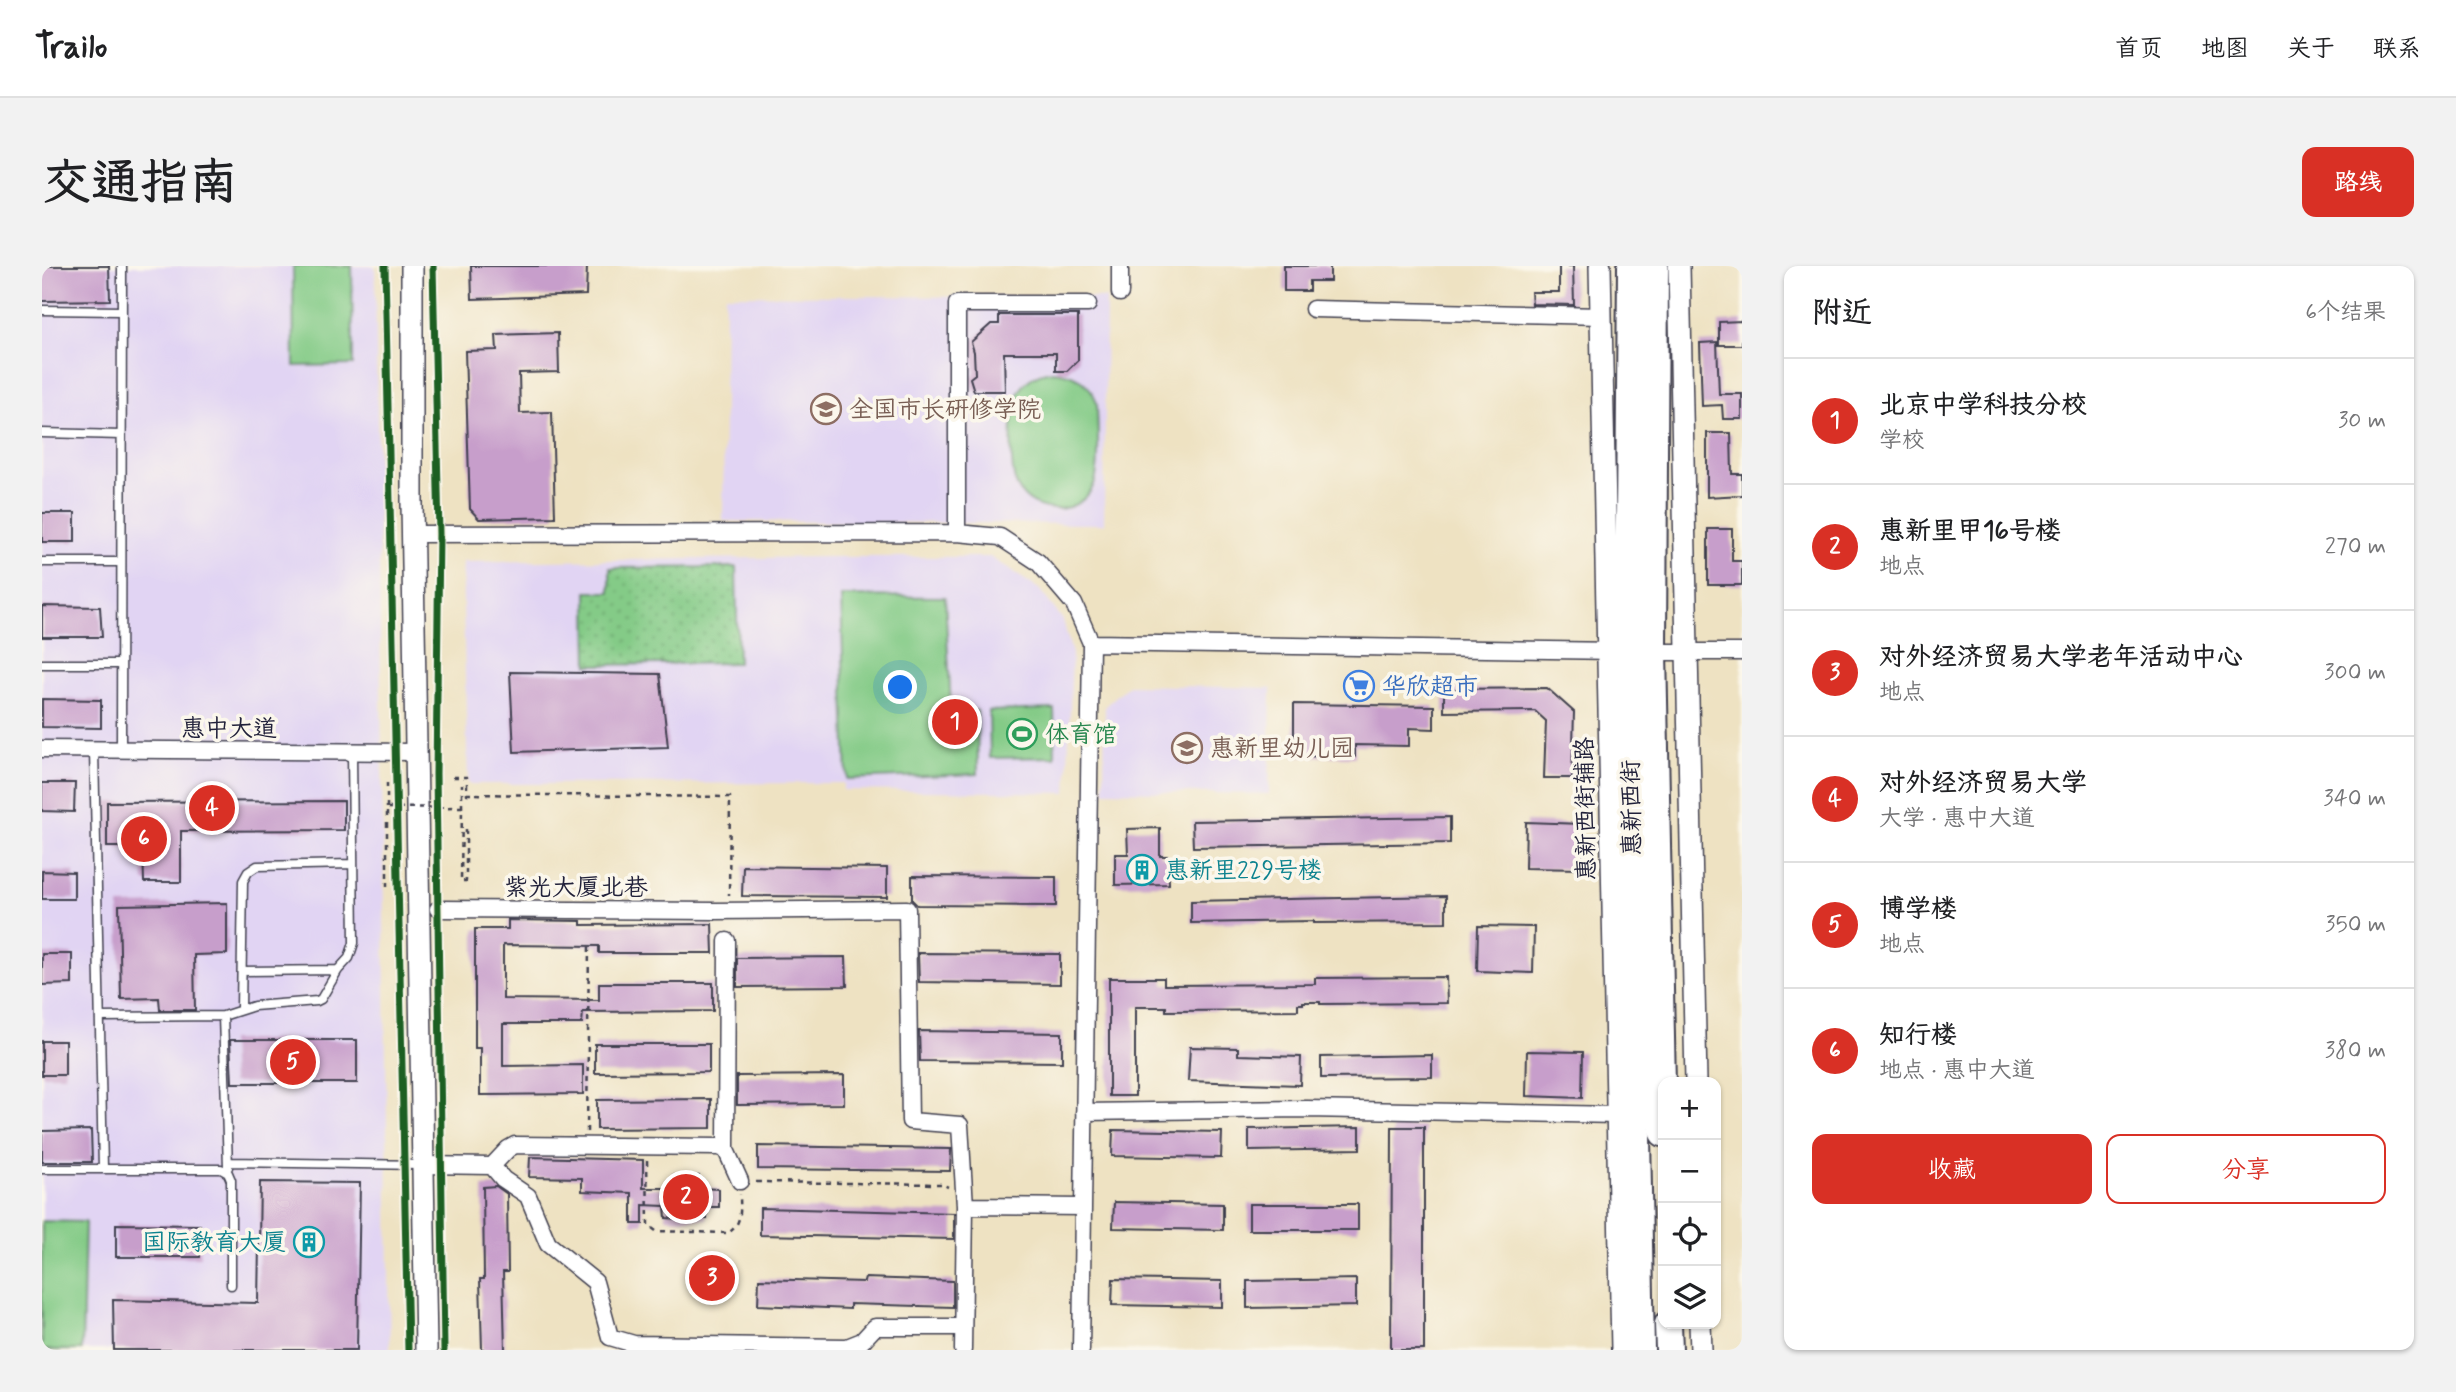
<!DOCTYPE html>
<html lang="zh">
<meta charset="utf-8">
<style>
body{margin:0;font-family:Mynerve,"LXGW WenKai TC",sans-serif;background:#f2f2f2;color:#202124}
.controls{position:absolute;right:21px;bottom:21px;display:grid;overflow:hidden;border-radius:14px;box-shadow:0 2px 5px #0004}
.controls button{width:63px;height:63px;display:grid;place-items:center;padding:0;border:0;border-bottom:2px solid #e0e0e0;background:#fff;color:#202124;font:35px sans-serif}
.you{position:absolute;left:859px;top:422px;width:24px;height:24px;margin:-18px;border:5px solid #fff;border-radius:50%;background:#1a73e8;box-shadow:0 0 0 10px #1a73e833}
.badge{display:grid;place-items:center;width:46px;height:46px;border-radius:50%;background:#d93025;color:#fff;font-size:23px;font-weight:700}
.pin{position:absolute;translate:-50% -50%;border:4px solid #fff;box-shadow:0 2px 7px #0006}
.list{margin:0;padding:0;list-style:none}
h2{display:flex;justify-content:space-between;align-items:center;height:91px;margin:0;padding:0 28px;font-size:30px}
h2 small{font-size:23px;font-weight:400;color:#757577}
.list li{display:grid;grid-template-columns:46px 1fr auto;gap:21px;align-items:center;box-sizing:border-box;height:126px;padding:0 28px;border-top:2px solid #e0e0e0}
.list b{display:block;font-size:26px;white-space:nowrap}
.list p{margin:0;font-size:23px;white-space:nowrap;color:#757577}
.list em{font-size:23px;font-style:normal;color:#757577}
.actions{display:flex;gap:14px;padding:21px 28px}
.actions a{flex:1;padding:16px 0;border:2px solid #d93025;border-radius:14px;text-align:center;font-size:24px;color:#d93025}
.actions .main{background:#d93025;color:#fff}
.icon{flex:none;width:38px;height:38px;fill:none;stroke:currentColor;stroke-width:2;stroke-linecap:round;stroke-linejoin:round}
.map{position:relative;flex:none;width:1700px;height:1084px;overflow:hidden;border-radius:14px}
header{display:flex;align-items:center;gap:42px;box-sizing:border-box;height:98px;padding:0 35px;background:#fff;border-bottom:2px solid #e0e0e0}
header strong{font-size:33px}
nav{display:flex;gap:38px;margin-inline-start:auto;font-size:24px}
.intro{display:flex;align-items:center;justify-content:space-between;box-sizing:border-box;height:168px;padding:0 42px}
h1{margin:0;font-size:49px}
.button{padding:18px 32px;border-radius:14px;background:#d93025;color:#fff;font-size:24px;font-weight:700}
main{display:flex;gap:42px;padding:0 42px}
aside{flex:1;background:#fff;border-radius:14px;box-shadow:0 2px 5px #0004}
.map>svg:first-child{display:block}
.built{fill:#e1d4f3}
.park{fill:url(#park-dots);stroke:#537661;stroke-width:2}
.pitch{fill:#84cb87;stroke:#537661;stroke-width:2}
.building{fill:#c79ecb}
.lines{fill:none;stroke-linecap:round;stroke-linejoin:round}
.service-casing{stroke:#413f4f;stroke-width:11}
.minor-casing{stroke:#413f4f;stroke-width:19}
.tertiary-casing{stroke:#413f4f;stroke-width:24}
.primary-casing{stroke:#413f4f;stroke-width:30}
.path{stroke:#413f4f;stroke-width:2.5;stroke-dasharray:5 5;stroke-linecap:butt}
.service{stroke:#fff;stroke-width:8}
.minor{stroke:#fff;stroke-width:16}
.tertiary{stroke:#fff;stroke-width:21}
.primary{stroke:#fff;stroke-width:26}
.path-bridge{stroke:#413f4f;stroke-width:2.5;stroke-dasharray:5 5;stroke-linecap:butt}
.cycleway-casing{stroke:#fbf7ec;stroke-width:11}
.cycleway{stroke:#1b5e20;stroke-width:7}
.labels{text-anchor:middle;stroke-width:7;stroke-linejoin:round;paint-order:stroke}
.education-label{font-size:24px;fill:#785e54;stroke:#fbf7ec;text-anchor:start}
.shop-label{font-size:24px;fill:#366cbe;stroke:#fbf7ec;text-anchor:start}
.street-label{font-size:24px;fill:#22223b;stroke:#fbf7ec}
.leisure-label{font-size:24px;fill:#27864d;stroke:#fbf7ec;text-anchor:start}
.culture-label{font-size:24px;fill:#0d838f;stroke:#fbf7ec;text-anchor:start}
</style>
<header>
<strong>Trailo</strong>
<nav><a>首页</a><a>地图</a><a>关于</a><a>联系</a></nav>
</header>
<div class="intro"><h1>交通指南</h1><a class="button">路线</a></div>
<main>
<div class="map">
<svg width="1700" height="1084" viewBox="0 0 1700 1084">
<defs>
<pattern id="park-dots" width="8" height="8" patternUnits="userSpaceOnUse" patternTransform="scale(1.75)"><rect width="8" height="8" fill="#84cb87"/><path d="M2 2h.1M6 6h.1" fill="none" stroke="#72ae75" stroke-width="1.8" stroke-linecap="round"/></pattern>
</defs>
<rect width="100%" height="100%" fill="#fbf7ec"/>
<filter id="ink" filterUnits="userSpaceOnUse"><feTurbulence type="fractalNoise" baseFrequency=".0143" numOctaves="2"/><feDisplacementMap in="SourceGraphic" scale="14" xChannelSelector="R" yChannelSelector="G"/><feConvolveMatrix kernelMatrix="1 2 1 2 8 2 1 2 1" color-interpolation-filters="sRGB"/></filter>
<filter id="wash" filterUnits="userSpaceOnUse"><feTurbulence type="fractalNoise" baseFrequency=".00686" numOctaves="4" result="noise"/><feDisplacementMap in="SourceGraphic" scale="28" xChannelSelector="R" yChannelSelector="G"/><feGaussianBlur stdDeviation="1.57" result="paint"/><feColorMatrix in="noise" values="0 0 0 0 0 0 0 0 0 0 0 0 0 0 0 0 0 1.4 0 .05"/><feComposite in="paint" operator="in"/></filter>
<g filter="url(#wash)">
<rect width="100%" height="100%" fill="#eee2c2"/>
<path class="built" d="M 0,0 L 333,0 L 348,1084 L 0,1084 Z
M 683,29 L 1064,32 L 1062,258 L 681,255 Z
M 792,291 L 948,291 L 997,323 L 1021,354 L 1030,388 L 1025,527 L 801,524 L 801,517 L 426,518 L 420,296 Z
M 1087,419 L 1229,422 L 1227,528 L 1062,525 L 1063,440 Z"/>
<path class="park" d="M 694,301 L 696,397 L 546,399 L 545,326 L 568,326 L 568,302 Z"/>
<path class="pitch" d="M 251,0 L 310,0 L 311,99 L 252,100 Z
M 1011,105 C 1032,107 1048,115 1055,137 C 1055,157 1059,201 1052,218 C 1039,251 990,251 975,220 C 967,202 969,153 973,134 C 981,116 991,107 1011,105 Z
M 799,330 L 903,331 L 909,442 L 935,445 L 936,508 L 805,513 Z
M 1012,443 L 1013,491 L 948,492 L 947,445 Z
M 0,955 L 43,956 L 40,1084 L 0,1084 Z"/>
<g id="blocks">
<path class="building" d="M 0,0 L 67,0 L 68,34 L 0,35 Z
M 429,0 L 545,0 L 544,29 L 430,33 Z
M 1242,0 L 1288,0 L 1288,15 L 1267,15 L 1267,25 L 1242,25 Z
M 1517,0 L 1531,0 L 1532,39 L 1490,38 L 1489,26 L 1517,26 Z
M 957,49 L 1036,49 L 1036,94 L 1025,105 L 1014,105 L 1014,87 L 962,87 L 963,125 L 932,125 L 928,112 L 933,108 L 932,86 L 929,76 L 949,58 L 957,58 Z
M 1700,55 L 1700,79 L 1677,79 L 1677,56 Z
M 516,67 L 517,106 L 477,107 L 478,147 L 510,146 L 513,251 L 437,253 L 428,243 L 423,85 L 455,84 L 454,69 Z
M 1675,76 L 1677,128 L 1700,128 L 1700,153 L 1681,153 L 1680,139 L 1660,140 L 1658,77 Z
M 1665,167 L 1689,167 L 1690,208 L 1700,208 L 1700,229 L 1665,231 Z
M 0,247 L 33,247 L 33,276 L 0,276 Z
M 1666,263 L 1690,263 L 1690,295 L 1700,295 L 1700,319 L 1666,319 Z
M 0,340 L 58,341 L 60,371 L 0,371 Z
M 468,406 L 618,408 L 626,481 L 472,486 Z
M 1505,422 L 1532,446 L 1530,512 L 1502,512 L 1504,455 L 1493,445 L 1402,446 L 1402,423 Z
M 0,433 L 59,434 L 59,462 L 0,461 Z
M 1252,438 L 1392,440 L 1392,463 L 1367,462 L 1367,480 L 1313,479 L 1313,491 L 1252,490 Z
M 0,517 L 33,517 L 32,546 L 0,545 Z
M 302,535 L 302,564 L 139,565 L 139,616 L 102,616 L 101,581 L 65,581 L 65,536 Z
M 1408,551 L 1408,577 L 1151,581 L 1150,555 Z
M 1484,556 L 1540,558 L 1539,603 L 1483,602 Z
M 1118,562 L 1118,590 L 1126,590 L 1127,618 L 1073,619 L 1073,588 L 1086,588 L 1085,563 Z
M 701,600 L 845,602 L 845,631 L 700,630 Z
M 0,605 L 32,606 L 32,633 L 0,633 Z
M 870,610 L 1014,611 L 1014,640 L 875,639 L 870,634 Z
M 1404,630 L 1404,656 L 1272,657 L 1272,655 L 1149,657 L 1149,635 Z
M 185,637 L 185,688 L 152,689 L 153,744 L 118,744 L 117,732 L 79,733 L 77,639 Z
M 466,654 L 539,655 L 539,659 L 670,658 L 671,687 L 557,687 L 557,680 L 461,679 L 461,733 L 557,734 L 557,717 L 671,717 L 671,745 L 541,746 L 540,758 L 461,758 L 461,800 L 541,799 L 541,828 L 438,829 L 438,782 L 433,782 L 433,663 L 466,663 Z
M 1436,660 L 1492,661 L 1491,707 L 1435,705 Z
M 876,687 L 1018,688 L 1018,718 L 877,716 Z
M 0,688 L 30,688 L 30,718 L 0,719 Z
M 804,691 L 805,720 L 695,721 L 695,692 Z
M 1404,711 L 1405,737 L 1278,738 L 1278,736 L 1261,736 L 1261,738 L 1256,738 L 1256,744 L 1124,745 L 1124,741 L 1093,741 L 1093,830 L 1067,830 L 1067,712 L 1122,712 L 1122,719 L 1273,718 L 1273,712 Z
M 877,765 L 1020,767 L 1020,796 L 878,795 Z
M 188,774 L 315,774 L 315,817 L 190,817 Z
M 0,775 L 23,775 L 23,809 L 0,809 Z
M 553,778 L 667,778 L 667,806 L 553,807 Z
M 1148,781 L 1196,782 L 1196,789 L 1259,791 L 1258,819 L 1146,815 Z
M 1485,785 L 1541,786 L 1540,832 L 1484,830 Z
M 1390,789 L 1390,811 L 1279,812 L 1279,791 Z
M 802,809 L 802,838 L 695,839 L 695,810 Z
M 669,833 L 669,862 L 555,863 L 555,834 Z
M 1318,861 L 1318,883 L 1207,885 L 1207,863 Z
M 1350,861 L 1382,861 L 1382,1084 L 1349,1084 Z
M 49,864 L 50,896 L 0,896 L 0,865 Z
M 1071,864 L 1180,866 L 1179,892 L 1070,890 Z
M 716,880 L 909,883 L 908,905 L 716,903 Z
M 488,891 L 601,894 L 601,922 L 631,922 L 631,909 L 657,910 L 657,922 L 677,923 L 677,941 L 665,941 L 665,953 L 638,953 L 624,952 L 623,940 L 601,939 L 601,958 L 590,958 L 590,927 L 540,925 L 540,912 L 487,911 Z
M 218,916 L 318,917 L 315,1084 L 72,1084 L 71,1034 L 216,1037 Z
M 454,920 L 465,928 L 466,1006 L 461,1006 L 463,1084 L 440,1084 L 438,1013 L 442,1013 L 441,921 Z
M 1072,936 L 1181,938 L 1181,964 L 1071,962 Z
M 1207,938 L 1316,938 L 1316,964 L 1207,964 Z
M 718,942 L 912,947 L 912,973 L 718,969 Z
M 74,958 L 158,959 L 158,991 L 74,991 Z
M 823,1012 L 911,1015 L 911,1041 L 808,1038 L 808,1043 L 716,1039 L 717,1013 L 822,1016 Z
M 1071,1013 L 1180,1015 L 1180,1041 L 1070,1039 Z
M 1314,1013 L 1314,1040 L 1205,1042 L 1205,1015 Z"/>
</g>
</g>
<g filter="url(#ink)">
<use href="#blocks" fill-opacity="0" stroke="#413f4f" stroke-width="2"/>
<g class="lines">
<g class="service-casing">
<path id="service" d="M 0,44 L 79,45
M 0,167 L 79,169
M 0,296 L 78,296
M 0,398 L 78,398
M 52,484 L 61,902
M 79,484 L 80,0
M 200,705 L 296,704
M 199,742 L 201,615 L 206,606 L 215,600 L 311,598
M 181,750 L 186,901
M 58,751 L 181,750 L 212,740 L 275,735 L 279,733 L 296,704 L 307,692 L 312,677 L 310,486
M 186,896 L 380,899
M 0,903 L 179,903 L 186,907 L 189,914 L 189,1019"/>
</g>
<g class="minor-casing">
<path id="minor" d="M 1078,0 L 1078,27
M 1271,43 L 1559,50
M 915,267 L 915,38 L 1046,38
M 370,268 L 915,267 L 958,271 L 996,296 L 1032,338 L 1049,377 L 1039,1084
M 1049,377 L 1575,385
M 1605,386 L 1700,386
M 0,483 L 374,486
M 396,643 L 673,645 L 865,643 L 868,855 L 918,859 L 923,940
M 1042,846 L 1265,843 L 1575,849
M 684,884 L 685,675
M 380,899 L 450,900 L 466,883 L 473,879 L 677,881 L 684,884 L 698,915
M 450,900 L 461,913 L 486,930 L 506,978 L 553,1016 L 568,1071 L 592,1078 L 805,1081 L 820,1075 L 833,1061 L 921,1061
M 921,1084 L 923,940 L 1041,941"/>
</g>
<g class="tertiary-casing">
<path id="tertiary" d="M 370,0 L 370,238 L 384,1084
M 1558,0 L 1580,1084
M 1637,0 L 1654,816
M 1658,1058 L 1659,1084"/>
</g>
<g class="primary-casing">
<path id="primary" d="M 1589,0 L 1586,386 L 1599,1084
M 1613,0 L 1611,386 L 1621,867
M 1626,1058 L 1627,1084"/>
</g>
<path class="path" d="M 411,511 L 425,511 L 425,528 L 688,531 L 687,629
M 420,541 L 420,518
M 345,542 L 345,517
M 545,866 L 547,678
M 605,894 L 606,959 L 614,965 L 686,967 C 701,958 698,943 698,928
M 714,916 L 899,918 L 906,921"/>
<use href="#service" class="service"/>
<use href="#minor" class="minor"/>
<use href="#tertiary" class="tertiary"/>
<use href="#primary" class="primary"/>
<path class="path-bridge" d="M 345,621 L 345,542 L 420,541 L 419,615 L 424,615 L 424,561"/>
<g class="cycleway-casing">
<path id="cycleway" d="M 343,0 L 366,1084
M 391,0 L 397,268 L 394,508 L 402,1084"/>
</g>
<use href="#cycleway" class="cycleway"/>
</g>
</g>
<defs>
<g id="university-ring" transform="scale(1.575)"><circle r="9.5" fill="#fbf7ec" stroke="#8d6e63" stroke-width="1.5"/><path d="M0-5L7-2L0 1L-7-2ZM-4 1L0 2.5L4 1V4Q0 6-4 4Z" fill="#8d6e63"/></g>
<g id="supermarket-ring" transform="scale(1.575)"><circle r="9.5" fill="#fbf7ec" stroke="#3f7fe0" stroke-width="1.5"/><path d="M-6-5.5h2.5l.6 2H6L4.5 2H-2.5L-4.4-4H-6ZM-1.5 3.2a1.3 1.3 0 1 0 .1 0ZM3 3.2a1.3 1.3 0 1 0 .1 0Z" fill="#3f7fe0"/></g>
<g id="stadium-ring" transform="scale(1.575)"><circle r="9.5" fill="#fbf7ec" stroke="#2e9e5b" stroke-width="1.5"/><path d="M0-5a6.5 5 0 1 0 0 10a6.5 5 0 1 0 0-10ZM-3.5-1.8h7v3.6h-7Z" fill="#2e9e5b"/></g>
<g id="school-ring" transform="scale(1.575)"><circle r="9.5" fill="#fbf7ec" stroke="#8d6e63" stroke-width="1.5"/><path d="M0-5L7-2L0 1L-7-2ZM-4 1L0 2.5L4 1V4Q0 6-4 4Z" fill="#8d6e63"/></g>
<g id="building-ring" transform="scale(1.575)"><circle r="9.5" fill="#fbf7ec" stroke="#0f9aa8" stroke-width="1.5"/><path d="M-4-6H4V6H1V3H-1V6H-4ZM-2.5-4.3h1.7v1.8h-1.7ZM.8-4.3h1.7v1.8H.8ZM-2.5-1h1.7V.8h-1.7ZM.8-1h1.7V.8H.8Z" fill="#0f9aa8"/></g>
</defs>
<g fill-rule="evenodd">
<use href="#university-ring" x="784" y="143"/>
<use href="#supermarket-ring" x="1317" y="420"/>
<use href="#stadium-ring" x="980" y="468"/>
<use href="#school-ring" x="1145" y="482"/>
<use href="#building-ring" x="1100" y="604"/>
<use href="#building-ring" x="267" y="976"/>
</g>
<g class="labels">
<g class="education-label">
<text x="807" y="151">全国市长研修学院</text>
<text x="1168" y="490">惠新里幼儿园</text>
</g>
<g class="shop-label">
<text x="1340" y="428">华欣超市</text>
</g>
<g class="street-label">
<text x="187" y="470">惠中大道</text>
<text transform="translate(1589 542) rotate(-91)" y="8">惠新西街</text>
<text transform="translate(1543 543) rotate(-91)" y="8">惠新西街辅路</text>
<text x="534" y="629">紫光大厦北巷</text>
</g>
<g class="leisure-label">
<text x="1003" y="476">体育馆</text>
</g>
<g class="culture-label">
<text x="1123" y="612">惠新里229号楼</text>
<text x="244" y="984" text-anchor="end">国际教育大厦</text>
</g>
</g>
</svg>
<div class="controls">
<button>+</button>
<button>−</button>
<button><svg class="icon" aria-label="locate" viewBox="0 0 24 24"><circle cx="12" cy="12" r="6"/><path d="M12 2v4M12 18v4M2 12h4M18 12h4"/></svg></button>
<button><svg class="icon" aria-label="layers" viewBox="0 0 24 24"><path d="M12 4l9 5-9 5-9-5zM3 14l9 5 9-5"/></svg></button>
</div>
<div class="you"></div>
<div class="pin badge" style="left:913px;top:456px">1</div>
<div class="pin badge" style="left:644px;top:931px">2</div>
<div class="pin badge" style="left:670px;top:1012px">3</div>
<div class="pin badge" style="left:170px;top:542px">4</div>
<div class="pin badge" style="left:251px;top:796px">5</div>
<div class="pin badge" style="left:102px;top:573px">6</div>
</div>
<aside>
<h2>附近<small>6个结果</small></h2>
<ul class="list">
<li><span class="badge">1</span><div><b>北京中学科技分校</b><p>学校</p></div><em>30 m</em></li>
<li><span class="badge">2</span><div><b>惠新里甲16号楼</b><p>地点</p></div><em>270 m</em></li>
<li><span class="badge">3</span><div><b>对外经济贸易大学老年活动中心</b><p>地点</p></div><em>300 m</em></li>
<li><span class="badge">4</span><div><b>对外经济贸易大学</b><p>大学 · 惠中大道</p></div><em>340 m</em></li>
<li><span class="badge">5</span><div><b>博学楼</b><p>地点</p></div><em>350 m</em></li>
<li><span class="badge">6</span><div><b>知行楼</b><p>地点 · 惠中大道</p></div><em>380 m</em></li>
</ul>
<div class="actions"><a class="main">收藏</a><a>分享</a></div>
</aside>
</main>
